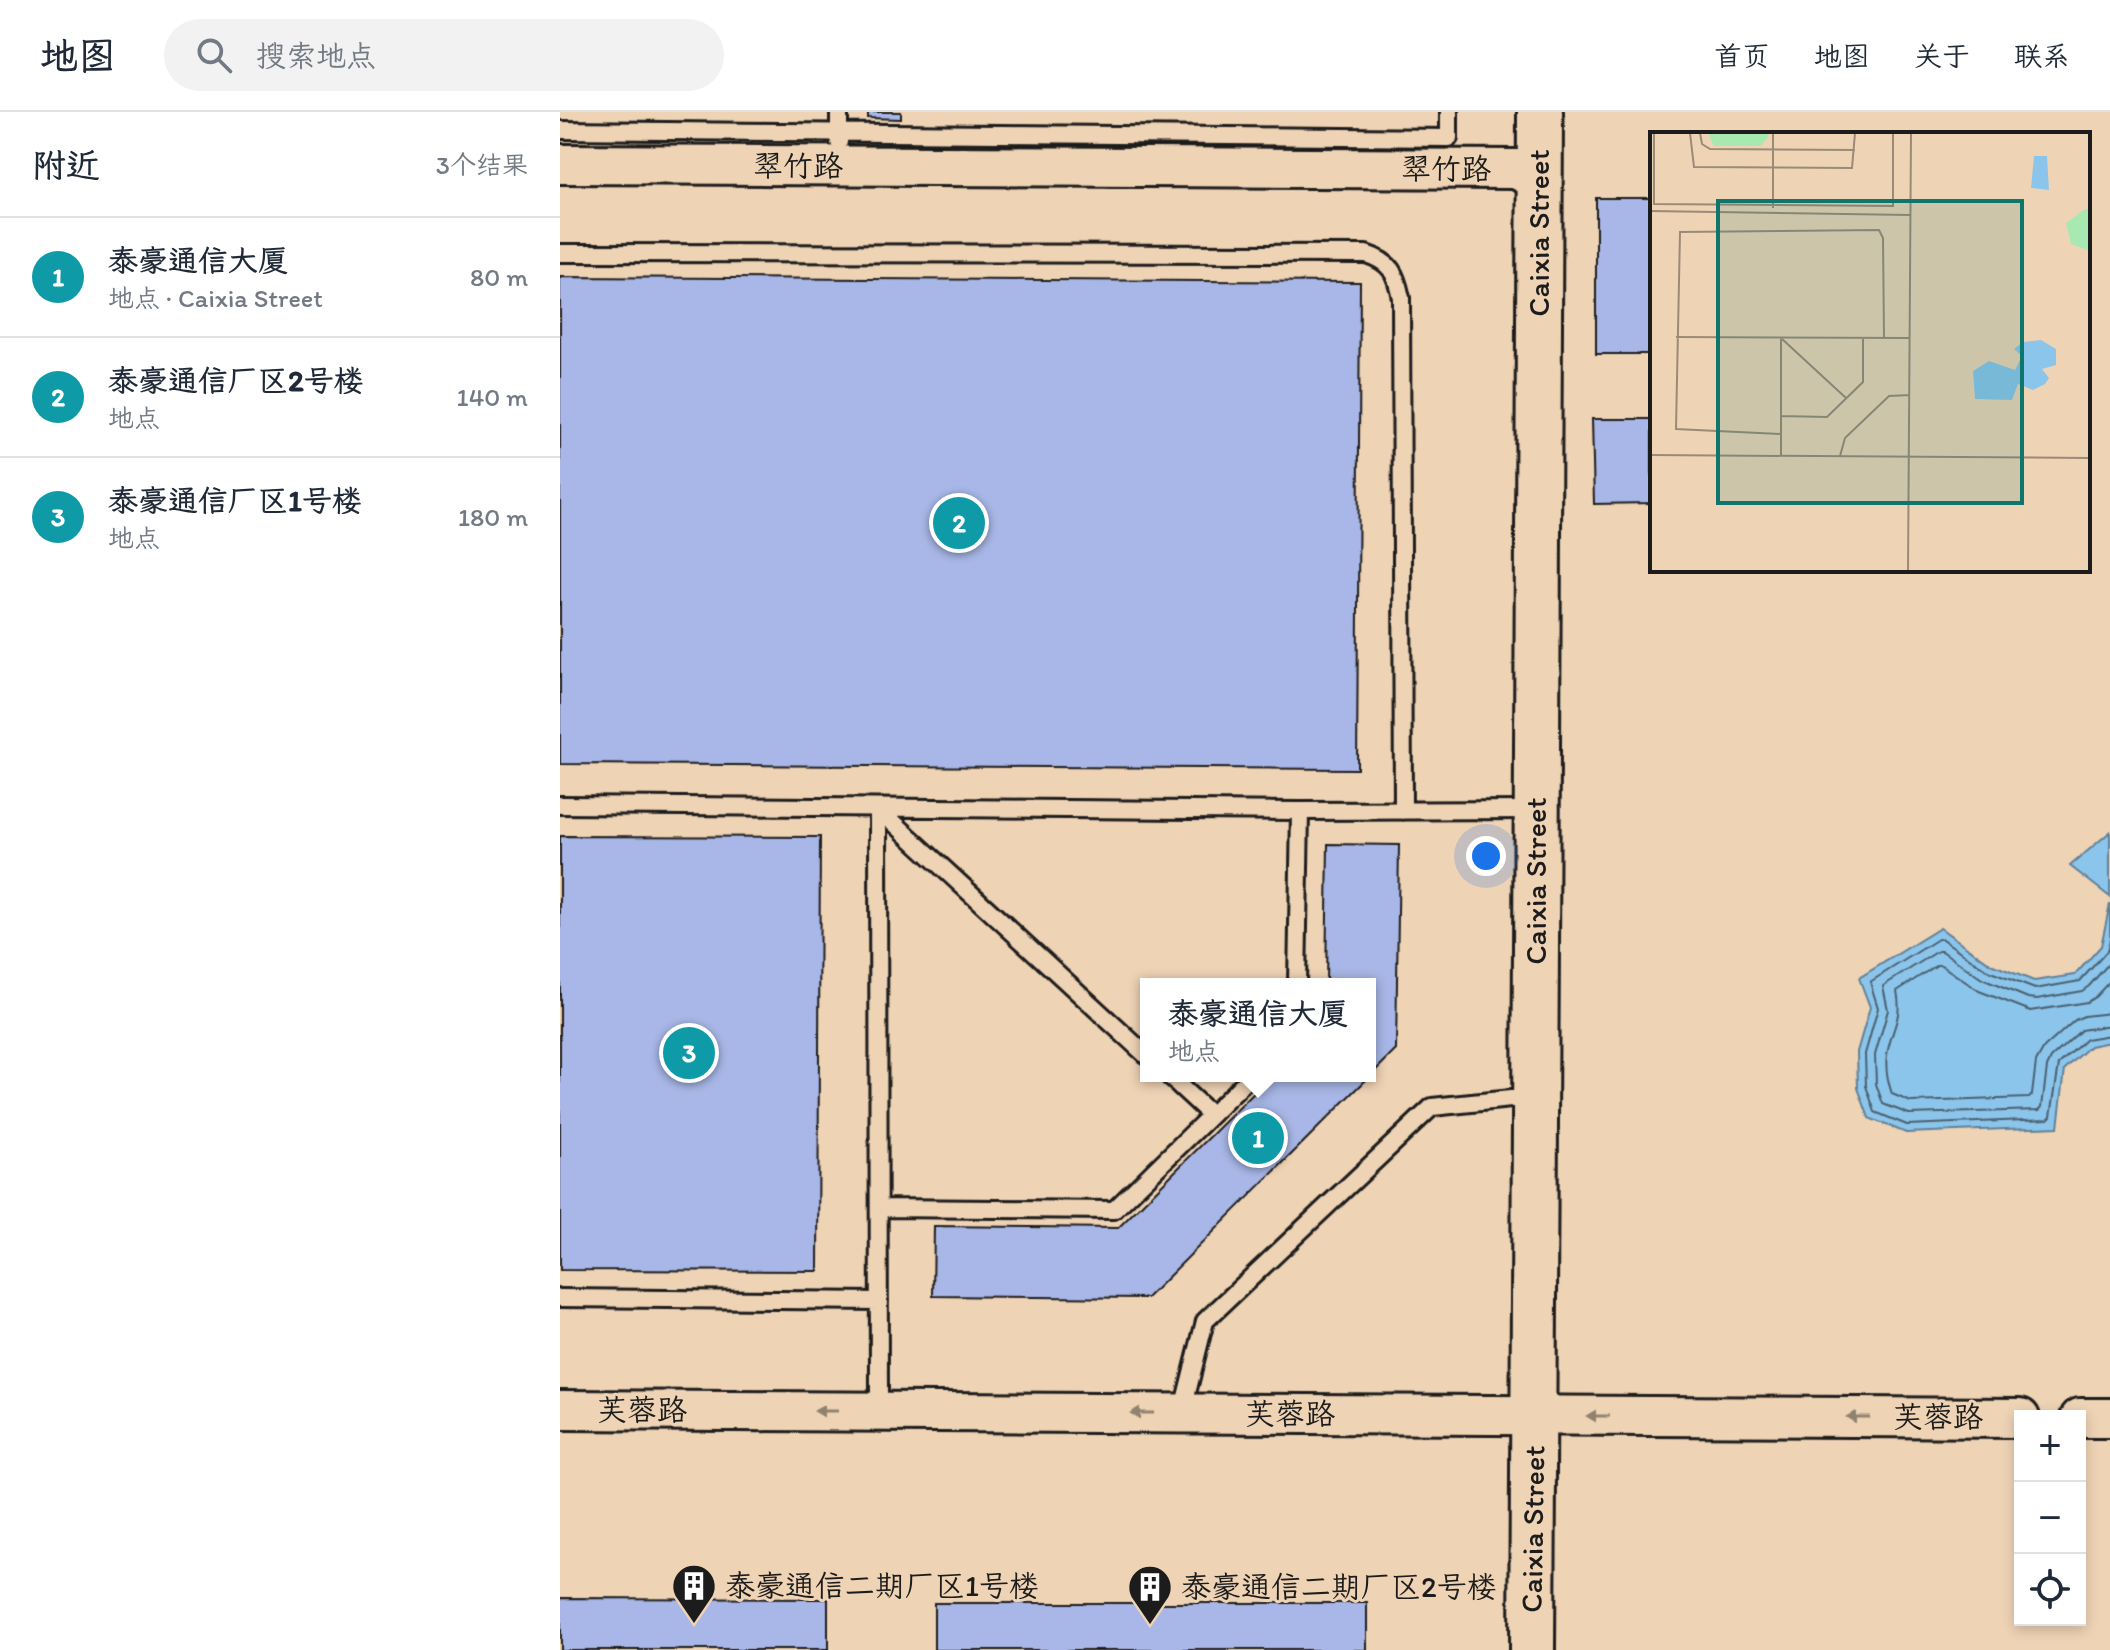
<!DOCTYPE html>
<html lang="zh">
<meta charset="utf-8">
<style>
body{margin:0;font-family:Itim,"LXGW WenKai TC",sans-serif;background:#f2f2f3;color:#1f2937}
.controls{position:absolute;right:24px;bottom:24px;display:grid;overflow:hidden;border-radius:0px;box-shadow:0 4px 12px #0003}
.controls button{width:72px;height:72px;display:grid;place-items:center;padding:0;border:0;border-bottom:2px solid #e0e1e3;background:#fff;color:#1f2937;font:40px sans-serif}
.you{position:absolute;left:926px;top:744px;width:28px;height:28px;margin:-20px;border:6px solid #fff;border-radius:50%;background:#1a73e8;box-shadow:0 0 0 12px #1a73e833}
.badge{display:grid;place-items:center;width:52px;height:52px;border-radius:50%;background:#2563eb;color:#fff;font-size:26px;font-weight:700}
.pin{position:absolute;translate:-50% -50%;border:4px solid #fff;box-shadow:0 2px 8px #0006}
.popup{position:absolute;left:580px;top:866px;width:236px;height:104px;box-sizing:border-box;display:grid;place-content:center;border-radius:0px;background:#fff;filter:drop-shadow(0 2px 6px #0005);font-size:26px;white-space:nowrap;color:#747a83}
.popup b{font-size:30px;color:#1f2937}
.popup::after{content:'';position:absolute;left:50%;top:100%;margin-left:-16px;border:16px solid transparent;border-top-color:#fff}
.list{margin:0;padding:0;list-style:none}
h2{display:flex;justify-content:space-between;align-items:center;height:104px;margin:0;padding:0 32px;font-size:34px}
h2 small{font-size:26px;font-weight:400;color:#747a83}
.list li{display:grid;grid-template-columns:52px 1fr auto;gap:24px;align-items:center;box-sizing:border-box;height:120px;padding:0 32px;border-top:2px solid #e0e1e3}
.list b{display:block;font-size:30px;white-space:nowrap}
.list p{margin:0;font-size:26px;white-space:nowrap;color:#747a83}
.list em{font-size:26px;font-style:normal;color:#747a83}
.icon{flex:none;width:44px;height:44px;fill:none;stroke:currentColor;stroke-width:2;stroke-linecap:round;stroke-linejoin:round}
.map{position:relative;flex:none;width:1550px;height:1538px;overflow:hidden}
header{display:flex;align-items:center;gap:48px;box-sizing:border-box;height:112px;padding:0 40px;background:#fff;border-bottom:2px solid #e0e1e3}
header strong{font-size:38px}
nav{display:flex;gap:44px;margin-inline-start:auto;font-size:28px}
.search{width:560px;height:72px;background:#f2f2f3;display:flex;align-items:center;gap:20px;box-sizing:border-box;padding:0 28px;border-radius:44px;color:#747a83;font-size:30px}
main{display:flex}
aside{flex:1;background:#fff}
.map>svg:first-child{display:block}
.water{fill:#8cc5eb;stroke:#5f8198;stroke-width:2}
.lines{fill:none;stroke-linecap:round;stroke-linejoin:round}
.shore{stroke:#49606f;stroke-width:2}
.building{fill:#a8b7e7;stroke:#1c1c1c;stroke-width:2}
.service-casing{stroke:#1c1c1c;stroke-width:22}
.tertiary-casing{stroke:#1c1c1c;stroke-width:44}
.secondary-casing{stroke:#1c1c1c;stroke-width:50}
.service{stroke:#efd3b5;stroke-width:16}
.tertiary{stroke:#efd3b5;stroke-width:38}
.secondary{stroke:#efd3b5;stroke-width:44}
.oneway{fill:#908170}
.labels{text-anchor:middle;stroke-width:6;stroke-linejoin:round;paint-order:stroke}
.street-label{font-size:30px;fill:#1c1c1c;stroke:#efd3b5}
.poi-label{font-size:30px;fill:#1c1c1c;stroke:#efd3b5;text-anchor:start}
.inset-road{fill:none;stroke:#9b8a78;stroke-width:2}
.view{fill:#0f766e;fill-opacity:0.15;stroke:#0f766e;stroke-width:4}
.inset-edge{fill:none;stroke:#1c1c1c;stroke-width:4}
</style>
<header>
<strong>地图</strong>
<div class="search"><svg class="icon" aria-label="search" viewBox="0 0 24 24"><circle cx="10" cy="10" r="6"/><path d="M15 15l6 6"/></svg>搜索地点</div>
<nav><a>首页</a><a>地图</a><a>关于</a><a>联系</a></nav>
</header>
<main>
<aside>
<h2>附近<small>3个结果</small></h2>
<ul class="list">
<li><span class="badge" style="background:#0f9aa8">1</span><div><b>泰豪通信大厦</b><p>地点 · Caixia Street</p></div><em>80 m</em></li>
<li><span class="badge" style="background:#0f9aa8">2</span><div><b>泰豪通信厂区2号楼</b><p>地点</p></div><em>140 m</em></li>
<li><span class="badge" style="background:#0f9aa8">3</span><div><b>泰豪通信厂区1号楼</b><p>地点</p></div><em>180 m</em></li>
</ul>
</aside>
<div class="map">
<svg width="1550" height="1538" viewBox="0 0 1550 1538">
<rect width="100%" height="100%" fill="#efd3b5"/>
<filter id="ink" filterUnits="userSpaceOnUse"><feTurbulence type="fractalNoise" baseFrequency=".0125" numOctaves="2"/><feDisplacementMap in="SourceGraphic" scale="16" xChannelSelector="R" yChannelSelector="G"/><feConvolveMatrix kernelMatrix="1 2 1 2 8 2 1 2 1" color-interpolation-filters="sRGB"/></filter>
<g filter="url(#ink)">
<path class="water" d="M 1550,720 L 1550,785 L 1510,754 Z
M 1550,792 L 1550,930 L 1530,934 L 1505,957 L 1498,1015 L 1346,1021 L 1309,1006 L 1298,976 L 1297,940 L 1310,895 L 1299,866 L 1380,816 L 1431,852 L 1474,869 L 1515,863 L 1541,834 Z"/>
<g class="lines">
<path class="shore" d="M 1550,828 L 1547,839 L 1520,869 L 1475,877 L 1428,859 L 1382,827 L 1378,827 L 1310,870 L 1318,896 L 1305,942 L 1306,974 L 1315,1000 L 1347,1013 L 1488,1007 L 1491,1004 L 1499,952 L 1526,927 L 1550,923
M 1550,850 L 1529,874 L 1522,879 L 1477,887 L 1468,886 L 1422,867 L 1382,839 L 1378,839 L 1323,874 L 1328,898 L 1315,943 L 1316,972 L 1323,992 L 1349,1002 L 1479,998 L 1482,995 L 1487,955 L 1491,946 L 1521,918 L 1550,913
M 1550,869 L 1535,885 L 1527,890 L 1471,899 L 1419,879 L 1381,853 L 1377,853 L 1337,879 C 1343,907 1331,917 1327,943 C 1325,955 1328,970 1332,982 L 1351,990 L 1469,986 L 1472,983 L 1476,950 L 1484,936 L 1515,908 L 1524,904 L 1550,901"/>
</g>
<path class="building" d="M 308,0 L 341,0 L 341,7 L 308,6 Z
M 1036,86 L 1091,86 L 1092,242 L 1036,242 Z
M 0,165 L 800,170 L 797,657 L 0,652 Z
M 1032,307 L 1092,307 L 1092,391 L 1034,392 Z
M 0,724 L 260,725 L 258,1159 L 0,1158 Z
M 768,732 L 839,733 L 836,938 L 810,964 L 810,872 L 766,872 Z
M 711,964 L 810,964 L 587,1186 L 373,1184 L 374,1114 L 558,1116 Z
M 0,1486 L 268,1487 L 268,1538 L 0,1538 Z
M 374,1491 L 807,1491 L 807,1538 L 374,1538 Z"/>
<g class="lines">
<g class="service-casing">
<path id="service" d="M 279,0 L 279,30
M 0,18 L 889,26 L 889,0
M 0,141 L 806,142 C 831,150 836,161 841,186 L 843,699
M 0,693 L 740,699 L 974,698
M 318,696 L 319,1300
M 318,696 L 586,943
M 737,872 L 740,699
M 609,964 L 651,1003
M 319,1096 L 554,1098 L 691,964
M 0,1186 L 319,1189
M 622,1301 L 645,1209 L 872,995 L 951,987 L 975,987"/>
</g>
<g class="tertiary-casing">
<path id="tertiary" d="M 0,52 L 956,57 L 980,69
M 0,1298 L 1460,1306
M 1520,1306 L 1550,1306"/>
</g>
<g class="secondary-casing">
<path id="secondary" d="M 972,1538 C 976,1025 977,513 980,0"/>
</g>
<use href="#service" class="service"/>
<use href="#tertiary" class="tertiary"/>
<use href="#secondary" class="secondary"/>
</g>
<defs><path id="oneway-solid" d="M-6-.8H1V-3.2L6.5 0L1 3.2V.8H-6Z" transform="scale(2)"/></defs>
<g class="oneway">
<use href="#oneway-solid" transform="translate(266 1299) rotate(-180)"/>
<use href="#oneway-solid" transform="translate(582 1301) rotate(-180)"/>
<use href="#oneway-solid" transform="translate(1038 1304) rotate(-180)"/>
<use href="#oneway-solid" transform="translate(1298 1305) rotate(-180)"/>
</g>
</g>
<defs>
<g id="building-pin" transform="scale(2.3)"><path d="M0 17L-7.5 6A9.5 9.5 0 1 1 7.5 6Z" fill="#1c1c1c" stroke="#efd3b5"/><path d="M-4-6H4V6H1V3H-1V6H-4ZM-2.5-4.3h1.7v1.8h-1.7ZM.8-4.3h1.7v1.8H.8ZM-2.5-1h1.7V.8h-1.7ZM.8-1h1.7V.8H.8Z" fill="#fff"/></g>
</defs>
<g fill-rule="evenodd">
<use href="#building-pin" x="134" y="1474"/>
<use href="#building-pin" x="590" y="1475"/>
</g>
<g class="labels">
<g class="street-label">
<text x="238" y="64">翠竹路</text>
<text x="886" y="67">翠竹路</text>
<text transform="translate(979 121) rotate(-90)" y="10">Caixia Street</text>
<text transform="translate(976 769) rotate(-90)" y="10">Caixia Street</text>
<text x="82" y="1308">芙蓉路</text>
<text x="730" y="1312">芙蓉路</text>
<text x="1378" y="1315">芙蓉路</text>
<text transform="translate(973 1417) rotate(-89)" y="10">Caixia Street</text>
</g>
<g class="poi-label">
<text x="165" y="1484">泰豪通信二期厂区1号楼</text>
<text x="621" y="1485">泰豪通信二期厂区2号楼</text>
</g>
</g>
<g transform="translate(1090 20)">
<rect width="440" height="440" fill="#efd3b5"/>
<path d="M 58,1 L 118,1 L 118,5 L 111,14 L 64,14 ZM 435,77 L 440,77 L 440,119 L 421,112 L 416,91 Z" fill="#a8e9b2"/>
<path d="M 384,24 L 397,24 L 399,58 L 381,56 ZM 391,208 L 406,217 L 406,233 L 392,237 L 399,246 L 395,252 L 383,258 L 368,252 L 362,268 L 325,267 L 323,239 L 339,229 L 365,238 L 372,224 L 364,217 L 373,210 Z" fill="#8cc5eb"/>
<path class="inset-road" d="M 4,1 L 4,72 L 243,74 L 243,1M 40,1 L 44,35 L 202,36 L 205,1M 50,1 L 52,12 L 60,17 L 205,18M 123,1 L 123,76M 0,79 L 260,83M 26,205 L 260,206M 131,206 L 131,324M 131,206 L 196,266M 131,284 L 177,285 L 213,250 L 213,206M 131,302 L 26,297 L 30,100 L 229,98 L 233,106 L 234,206M 0,323 L 440,326M 190,324 L 195,306 L 239,264 L 260,263M 258,439 L 261,1"/>
<path class="view" d="M 68,69 L 372,69 L 372,371 L 68,371 Z"/>
<rect width="440" height="440" class="inset-edge"/>
</g>
</svg>
<div class="controls">
<button>+</button>
<button>−</button>
<button><svg class="icon" aria-label="locate" viewBox="0 0 24 24"><circle cx="12" cy="12" r="6"/><path d="M12 2v4M12 18v4M2 12h4M18 12h4"/></svg></button>
</div>
<div class="you"></div>
<div class="pin badge" style="left:698px;top:1026px;background:#0f9aa8">1</div>
<div class="popup"><b>泰豪通信大厦</b>地点</div>
<div class="pin badge" style="left:399px;top:411px;background:#0f9aa8">2</div>
<div class="pin badge" style="left:129px;top:941px;background:#0f9aa8">3</div>
</div>
</main>
